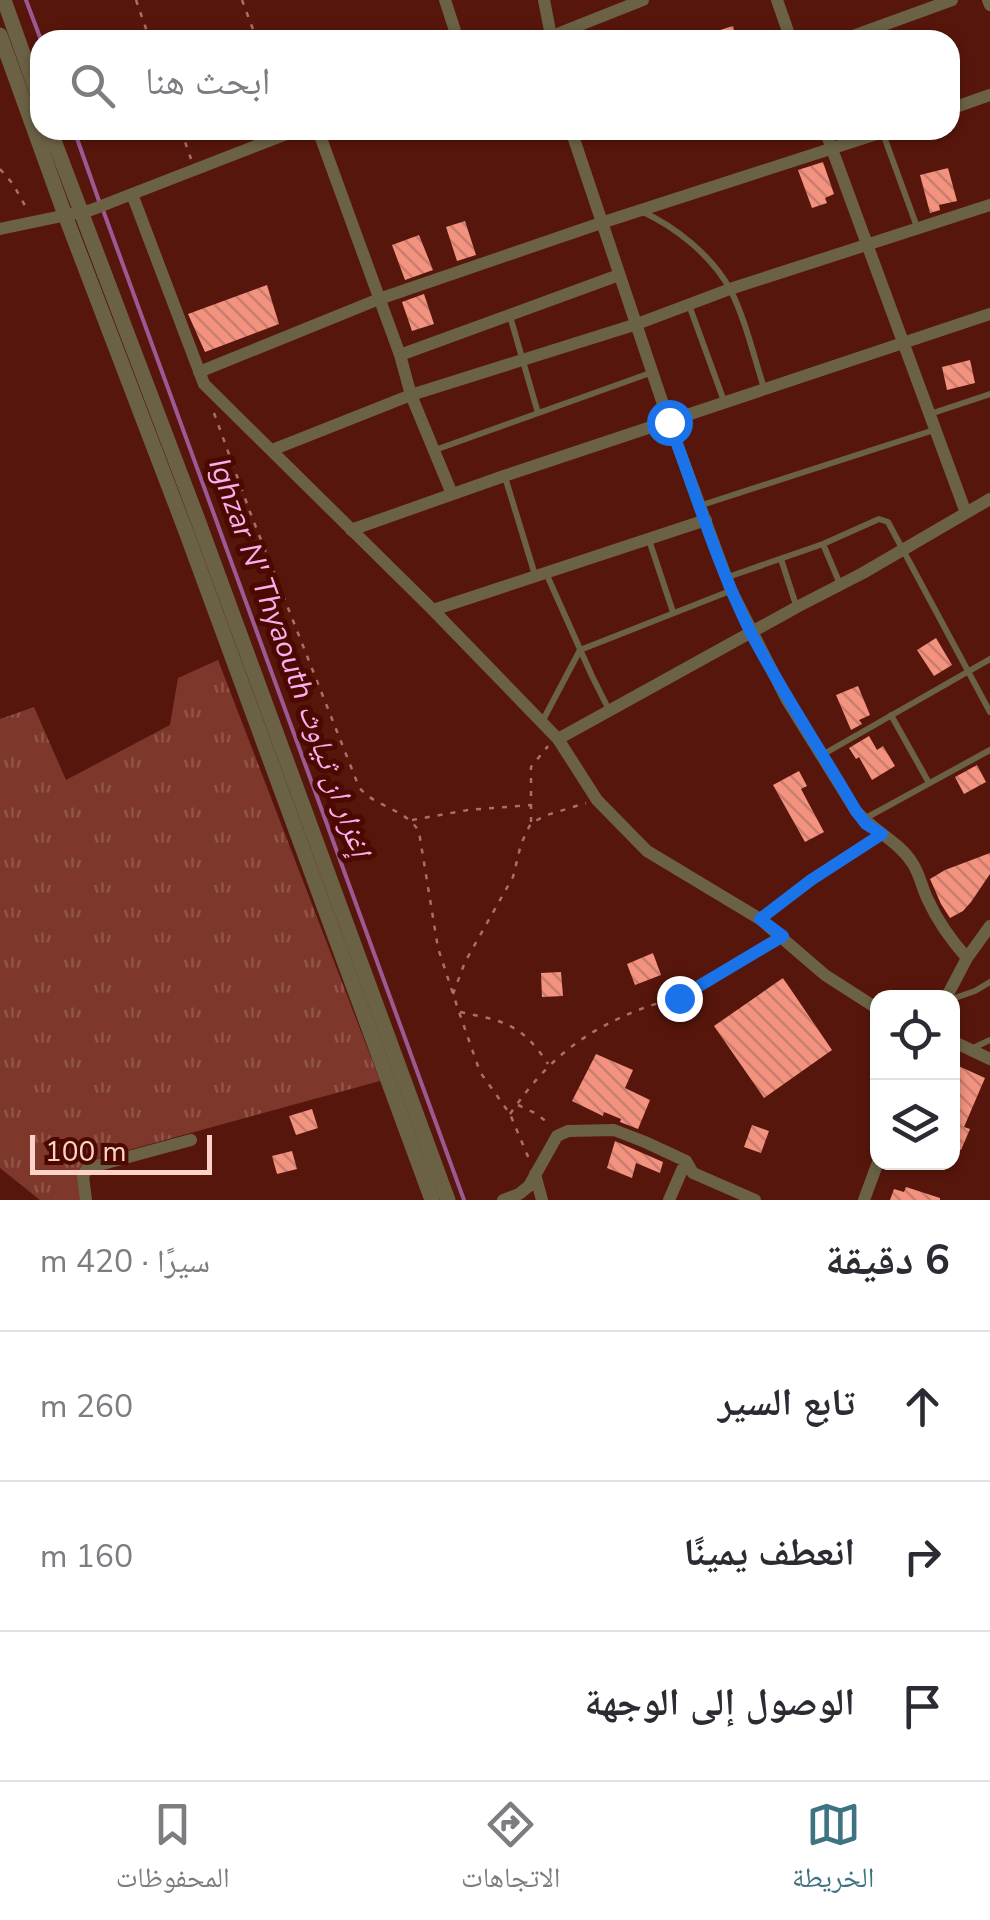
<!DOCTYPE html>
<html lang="ar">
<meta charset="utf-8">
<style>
body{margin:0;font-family:"Nunito Sans","Noto Naskh Arabic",sans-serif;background:#f7f7f7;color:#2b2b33;direction:rtl}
.controls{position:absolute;right:30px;bottom:30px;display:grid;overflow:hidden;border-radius:20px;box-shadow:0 2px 8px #0004}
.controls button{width:90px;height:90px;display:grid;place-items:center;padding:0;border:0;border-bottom:2px solid #e1e1e2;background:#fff;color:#2b2b33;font:50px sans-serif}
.scale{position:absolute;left:30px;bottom:25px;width:182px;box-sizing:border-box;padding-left:10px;border:5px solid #fcd2c9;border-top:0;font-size:28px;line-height:35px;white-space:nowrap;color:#fcd2c9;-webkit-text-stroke:8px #4b0901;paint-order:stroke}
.stop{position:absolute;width:30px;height:30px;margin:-22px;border:8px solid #1a73e8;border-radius:50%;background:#fff}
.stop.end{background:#1a73e8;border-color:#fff;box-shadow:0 2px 10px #0008}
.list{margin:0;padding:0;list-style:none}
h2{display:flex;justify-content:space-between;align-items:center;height:130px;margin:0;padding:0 40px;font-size:42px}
h2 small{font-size:32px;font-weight:400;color:#7c7c81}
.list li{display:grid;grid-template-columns:65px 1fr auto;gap:30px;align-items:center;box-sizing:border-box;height:150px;padding:0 40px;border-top:2px solid #e1e1e2}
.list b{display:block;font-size:38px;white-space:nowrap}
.list em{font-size:32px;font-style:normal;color:#7c7c81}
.icon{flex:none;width:55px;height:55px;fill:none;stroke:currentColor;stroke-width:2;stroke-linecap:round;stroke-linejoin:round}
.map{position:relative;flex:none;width:990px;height:1200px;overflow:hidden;direction:ltr}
.search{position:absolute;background:#fff;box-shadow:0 2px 8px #0004;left:30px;right:30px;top:30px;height:110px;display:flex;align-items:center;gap:25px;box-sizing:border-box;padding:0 35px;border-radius:30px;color:#7c7c81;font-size:38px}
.sheet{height:580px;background:#fff}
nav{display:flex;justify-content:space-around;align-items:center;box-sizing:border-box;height:140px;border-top:2px solid #e1e1e2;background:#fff;font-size:28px;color:#7c7c81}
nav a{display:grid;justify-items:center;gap:5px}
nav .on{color:#3e7381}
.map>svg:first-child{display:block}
.grass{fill:url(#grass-tufts)}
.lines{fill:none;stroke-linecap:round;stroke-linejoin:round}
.stream{stroke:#9d5994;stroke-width:4}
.building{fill:url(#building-back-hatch)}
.path{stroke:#a77167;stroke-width:2.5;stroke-dasharray:5 8;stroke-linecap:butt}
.service{stroke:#6b6245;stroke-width:6}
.minor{stroke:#6b6245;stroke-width:12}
.tertiary{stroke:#6b6245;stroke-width:15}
.route{stroke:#1a73e8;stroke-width:12}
.labels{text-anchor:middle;stroke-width:10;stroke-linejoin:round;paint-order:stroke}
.water-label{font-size:30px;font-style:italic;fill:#faaeee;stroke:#4b0901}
</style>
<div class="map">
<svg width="990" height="1200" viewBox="0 0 990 1200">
<defs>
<pattern id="grass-tufts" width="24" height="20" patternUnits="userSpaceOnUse" patternTransform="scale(2.5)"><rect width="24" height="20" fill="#7d382b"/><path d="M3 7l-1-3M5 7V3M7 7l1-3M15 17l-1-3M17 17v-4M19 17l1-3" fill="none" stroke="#905448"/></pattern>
<pattern id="building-back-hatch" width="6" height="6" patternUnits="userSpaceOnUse" patternTransform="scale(2.5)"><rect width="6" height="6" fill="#f2927f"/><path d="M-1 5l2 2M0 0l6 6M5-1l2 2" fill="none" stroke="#c87d6e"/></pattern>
</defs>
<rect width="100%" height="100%" fill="#57160b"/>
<path class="grass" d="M 218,660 L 380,1081 L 85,1162 L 91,1200 L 40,1200 L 0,1168 L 0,719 L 34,707 L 66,780 L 170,725 L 178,678 Z"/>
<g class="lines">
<path class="stream" d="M 26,0 L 41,40
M 74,130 L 99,201
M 103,210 L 464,1200"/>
</g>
<path class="building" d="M 733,26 L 737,40 L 695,40 L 694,38 Z
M 823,162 L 834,194 L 825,198 L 827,203 L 812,208 L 798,170 Z
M 948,168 L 957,201 L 939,205 L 940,210 L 930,213 L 920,175 Z
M 465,221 L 476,255 L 457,261 L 446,227 Z
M 419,235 L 433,270 L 405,280 L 392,245 Z
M 267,285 L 279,324 L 205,352 L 188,314 Z
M 424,294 L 434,324 L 412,331 L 402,302 Z
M 970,360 L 975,383 L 947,390 L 942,367 Z
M 936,638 L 952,665 L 934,676 L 917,650 Z
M 858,686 L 870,715 L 859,720 L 862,724 L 851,730 L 836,695 Z
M 869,736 L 877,750 L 883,746 L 895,766 L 872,780 L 859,757 L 856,759 L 849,748 Z
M 977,765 L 986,782 L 964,794 L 955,777 Z
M 799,771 L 807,786 L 801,789 L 824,832 L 805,842 L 773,785 Z
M 990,853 L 990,874 L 971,902 L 963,911 L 950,918 L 941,904 L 930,879 L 945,870 Z
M 653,953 L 661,975 L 635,985 L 627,964 Z
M 561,972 L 563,996 L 542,997 L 541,973 Z
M 783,978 L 832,1050 L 764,1098 L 714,1026 Z
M 596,1054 L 633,1070 L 625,1088 L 650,1100 L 638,1129 L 620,1122 L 621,1119 L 604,1112 L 603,1116 L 572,1101 Z
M 952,1063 L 985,1078 L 964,1127 L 970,1129 L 961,1150 L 952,1146 Z
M 312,1109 L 318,1128 L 296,1135 L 289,1116 Z
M 752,1125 L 769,1131 L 761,1153 L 744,1147 Z
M 615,1141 L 663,1162 L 660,1173 L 636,1163 L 632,1178 L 607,1168 Z
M 292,1151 L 297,1169 L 277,1174 L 272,1156 Z
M 906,1187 L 940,1198 L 940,1200 L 890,1200 L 894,1189 L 904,1192 Z"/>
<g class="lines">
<path class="path" d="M 136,0 L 150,40
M 242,0 L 257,40
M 181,130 L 191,159
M 0,169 L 13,184 L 28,211
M 214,413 L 250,512 L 359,787 C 374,807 407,809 419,832 L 438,948 L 459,1012 L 480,1072 L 510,1114 L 529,1159
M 412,820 L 468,810 L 531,805
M 531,822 L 531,767 L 548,746
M 770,912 L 811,881 L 870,842
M 453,994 L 465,962 L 513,877 L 521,844 L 531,823 L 547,815 L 586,803
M 460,1012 C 504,1021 522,1024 548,1064
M 518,1105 L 537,1114 L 549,1124
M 510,1114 C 548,1059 583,1031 646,1007 C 660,1002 676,1000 690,993 C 717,979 743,961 769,945"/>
<path class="service" d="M 882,131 L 917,227
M 641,211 C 676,227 711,255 730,289 C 745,318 754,357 764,388
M 689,305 L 724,401
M 510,316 L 538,413
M 930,414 L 990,394
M 435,450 L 653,372
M 505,477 L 535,575
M 702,505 L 934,430
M 649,540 L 673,612
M 823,544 L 879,519 L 888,522 L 990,712
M 781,559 L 796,605
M 546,573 L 592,676 L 610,712
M 728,577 L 823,544 L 840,584
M 891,715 L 929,783
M 542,722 L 580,650 L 730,591
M 822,755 L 990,659
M 864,819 L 990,750
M 952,999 L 975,991 L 990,982
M 973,1048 L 990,1040"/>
<path class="minor" d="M 445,0 L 458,40
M 544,0 L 551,36
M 777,0 L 791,40
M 988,0 L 990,5
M 542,40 L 643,0
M 842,40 L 952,0
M 950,109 L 990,95
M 297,130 L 132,194 L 204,384 L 433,610 L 558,739
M 318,130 L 400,355 L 411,395 L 452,494
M 571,130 L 669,422 L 731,590 L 787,700 L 856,811 C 873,831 899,841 913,864 C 920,875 922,888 928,900 C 938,922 951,940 967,958
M 825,130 L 966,513
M 0,229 L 91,210 L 132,194
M 400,355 L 619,275
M 199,372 L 379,299 L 601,223 L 889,130
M 272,450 L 411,395 L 637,324 L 730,289 L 990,205
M 351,530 L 504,476 L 990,314
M 433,610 L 706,520
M 946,998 L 967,958 L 990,926
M 878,1009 L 825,975 L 760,919 L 647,851 L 597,800 L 558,739 L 797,607 L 863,573 L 990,499
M 952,1041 L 990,1059
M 535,1174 L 542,1200
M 86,1200 L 83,1176 L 88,1168 L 191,1140
M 503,1200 L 519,1194 L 529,1186 L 557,1136 L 568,1131 L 614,1130 L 645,1142 L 686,1161 L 693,1173 L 755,1200
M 669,1200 L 686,1161
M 864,1200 L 878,1162"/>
<path class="tertiary" d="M 4,0 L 40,101
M 0,35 L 65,215 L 185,529 L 432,1200
M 50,130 L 198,520 L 448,1200"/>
</g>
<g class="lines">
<path class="route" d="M 669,422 C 695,491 717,564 750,631 C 782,693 821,750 856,811 L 866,824 L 882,834 L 811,880 L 760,919 L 783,936 L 679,998"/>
</g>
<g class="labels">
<g class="water-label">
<text transform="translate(290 657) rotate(70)" y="10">Ighzar N' Thyaouth إغزار ان ثياوث</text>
</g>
</g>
</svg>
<div class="controls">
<button><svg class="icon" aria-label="locate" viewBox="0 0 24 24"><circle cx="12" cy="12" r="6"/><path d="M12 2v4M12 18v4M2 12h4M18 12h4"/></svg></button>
<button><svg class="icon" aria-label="layers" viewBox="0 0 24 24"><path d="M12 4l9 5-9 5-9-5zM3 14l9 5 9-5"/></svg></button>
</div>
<div class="scale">100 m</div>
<div class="stop" style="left:669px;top:422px"></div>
<div class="stop end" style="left:679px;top:998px"></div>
<div class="search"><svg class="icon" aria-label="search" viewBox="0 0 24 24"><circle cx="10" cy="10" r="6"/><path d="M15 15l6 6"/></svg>ابحث هنا</div>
</div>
<section class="sheet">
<h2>6 دقيقة<small>سيرًا · 420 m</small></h2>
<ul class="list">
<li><svg class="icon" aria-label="ahead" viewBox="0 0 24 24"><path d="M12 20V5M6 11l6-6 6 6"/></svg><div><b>تابع السير</b></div><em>260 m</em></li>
<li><svg class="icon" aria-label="right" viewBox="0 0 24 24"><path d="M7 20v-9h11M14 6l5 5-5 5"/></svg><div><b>انعطف يمينًا</b></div><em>160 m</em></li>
<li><svg class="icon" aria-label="arrive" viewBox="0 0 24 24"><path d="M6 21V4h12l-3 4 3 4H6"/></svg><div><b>الوصول إلى الوجهة</b></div></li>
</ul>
</section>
<nav>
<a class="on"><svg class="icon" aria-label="map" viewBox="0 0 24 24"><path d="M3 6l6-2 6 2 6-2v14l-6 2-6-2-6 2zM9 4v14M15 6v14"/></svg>الخريطة</a>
<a><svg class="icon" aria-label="directions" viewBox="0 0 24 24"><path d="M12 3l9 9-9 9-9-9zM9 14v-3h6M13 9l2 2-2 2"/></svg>الاتجاهات</a>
<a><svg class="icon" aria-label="saved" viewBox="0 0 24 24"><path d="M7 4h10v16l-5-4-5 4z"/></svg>المحفوظات</a>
</nav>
